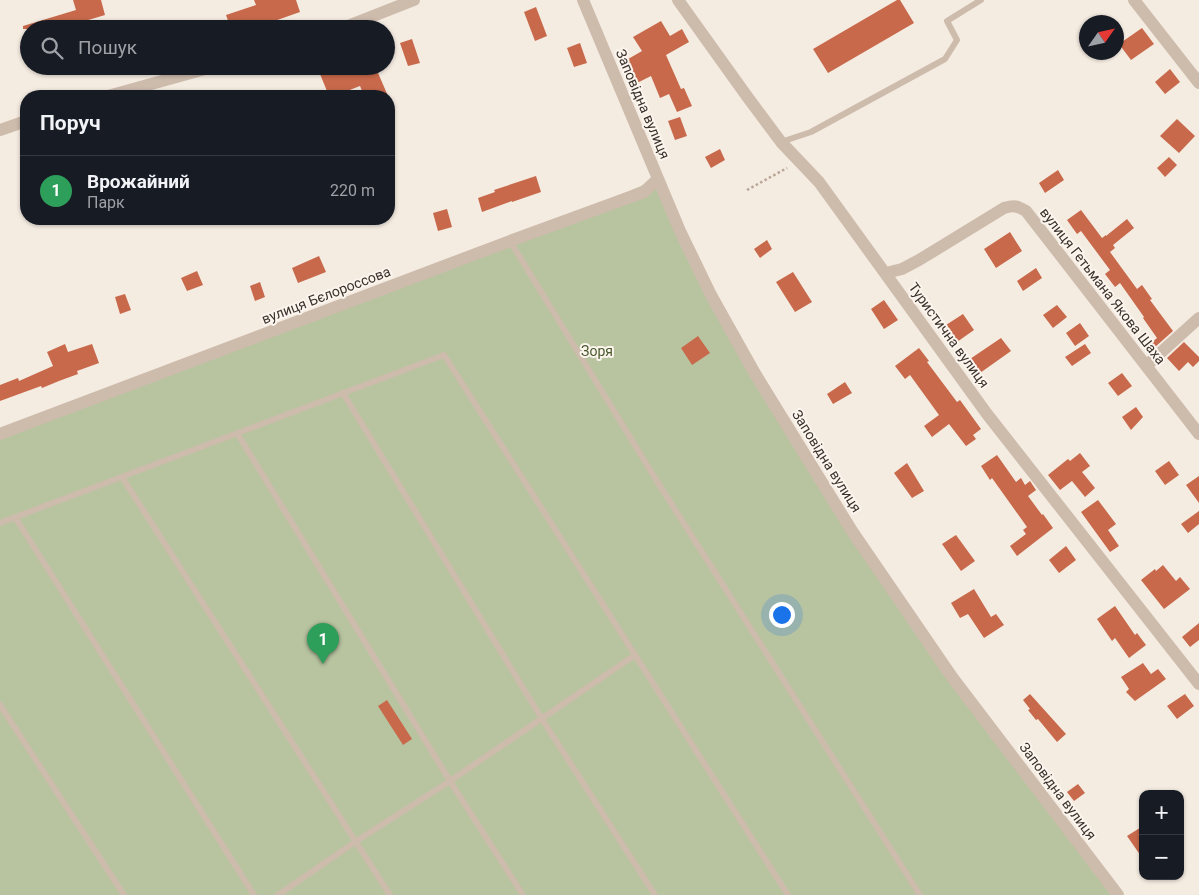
<!DOCTYPE html>
<html lang="uk">
<meta charset="utf-8">
<style>
body{margin:0;font-family:Roboto,sans-serif;background:#242831;color:#f1f3f6}
.controls{position:absolute;right:15px;bottom:15px;display:grid;overflow:hidden;border-radius:10px;box-shadow:0 1px 4px #0004}
.controls button{width:45px;height:45px;display:grid;place-items:center;padding:0;border:0;border-bottom:1px solid #363941;background:#171b24;color:#f1f3f6;font:25px sans-serif}
.compass{position:absolute;left:1079px;top:15px;width:45px;height:45px;border-radius:50%;background:#171b24;box-shadow:0 1px 4px #0004;rotate:56deg}
.you{position:absolute;left:781px;top:614px;width:18px;height:18px;margin:-12px;border:4px solid #fff;border-radius:50%;background:#1a73e8;box-shadow:0 0 0 8px #1a73e833}
.badge{display:grid;place-items:center;width:32px;height:32px;border-radius:50%;background:#d93025;color:#fff;font-size:16px;font-weight:700}
.pin{position:absolute;translate:-50% -41px;filter:drop-shadow(0 1px 2px #0008)}
.pin::after{content:'';position:absolute;top:26px;width:18px;height:15px;background:inherit;clip-path:polygon(0 0,100% 0,50% 100%)}
.list{margin:0;padding:0;list-style:none}
h2{display:flex;justify-content:space-between;align-items:center;height:65px;margin:0;padding:0 20px;font-size:21px}
h2 small{font-size:16px;font-weight:400;color:#9ea1a6}
.list li{display:grid;grid-template-columns:32px 1fr auto;gap:15px;align-items:center;box-sizing:border-box;height:70px;padding:0 20px;border-top:1px solid #363941}
.list b{display:block;font-size:19px;white-space:nowrap}
.list p{margin:0;font-size:16px;white-space:nowrap;color:#9ea1a6}
.list em{font-size:16px;font-style:normal;color:#9ea1a6}
.icon{flex:none;width:28px;height:28px;fill:none;stroke:currentColor;stroke-width:2;stroke-linecap:round;stroke-linejoin:round}
.map{position:relative;flex:none;width:1199px;height:895px;overflow:hidden}
.search{position:absolute;background:#171b24;box-shadow:0 1px 4px #0004;left:20px;top:20px;width:375px;height:55px;display:flex;align-items:center;gap:12px;box-sizing:border-box;padding:0 18px;border-radius:28px;color:#9ea1a6;font-size:19px}
.panel{position:absolute;background:#171b24;box-shadow:0 1px 4px #0004;left:20px;top:90px;width:375px;height:135px;border-radius:20px}
.map>svg:first-child{display:block}
.green{fill:#b8c4a0}
.building{fill:#c8694b}
.lines{fill:none;stroke-linecap:round;stroke-linejoin:round}
.path{stroke:#b9a596;stroke-width:2.5;stroke-dasharray:2.5 2.5;stroke-linecap:butt}
.service{stroke:#cdbbac;stroke-width:6}
.minor{stroke:#cdbbac;stroke-width:12}
.labels{text-anchor:middle;stroke-width:4;stroke-linejoin:round;paint-order:stroke}
.street-label{font-size:14px;fill:#3b302b;stroke:#fbf5ee}
.park-label{font-size:14px;fill:#4a5a2e;stroke:#fbf5ee}
</style>
<div class="map">
<svg width="1199" height="895" viewBox="0 0 1199 895">
<rect width="100%" height="100%" fill="#f4ebe1"/>
<path class="green" d="M 658,179 L 680,231 L 852,531 L 1118,895 L 0,895 L 0,434 L 510,241 Z"/>
<path class="building" d="M 73,0 L 101,0 L 105,15 L 58,29 L 23,29 L 23,26 L 76,10 Z
M 254,0 L 296,0 L 300,12 L 263,25 L 262,21 L 240,29 L 231,29 L 226,15 L 256,5 Z
M 897,0 L 900,0 L 914,23 L 828,73 L 813,49 Z
M 536,7 L 547,36 L 535,41 L 524,12 Z
M 661,21 L 670,36 L 682,29 L 689,42 L 666,55 L 681,89 L 684,88 L 692,106 L 677,112 L 669,94 L 660,98 L 651,76 L 635,84 L 623,62 L 642,51 L 633,37 Z
M 1142,28 L 1154,44 L 1131,60 L 1119,44 Z
M 412,39 L 420,63 L 408,66 L 400,43 Z
M 580,43 L 587,63 L 574,67 L 567,48 Z
M 340,66 L 375,66 L 388,96 L 364,96 L 360,86 L 334,96 L 329,96 L 320,74 Z
M 1170,69 L 1180,82 L 1165,94 L 1155,82 Z
M 680,117 L 687,136 L 675,140 L 668,121 Z
M 1177,119 L 1195,136 L 1179,153 L 1160,136 Z
M 720,149 L 725,160 L 711,168 L 705,157 Z
M 1169,157 L 1177,165 L 1165,177 L 1157,168 Z
M 1058,170 L 1064,180 L 1045,193 L 1039,183 Z
M 536,176 L 541,192 L 512,202 L 512,201 L 482,212 L 478,198 L 495,192 L 494,190 Z
M 447,209 L 452,227 L 438,231 L 433,213 Z
M 1081,210 L 1102,238 L 1106,235 L 1106,236 L 1127,219 L 1134,228 L 1113,245 L 1115,248 L 1110,252 L 1137,289 L 1142,285 L 1152,299 L 1150,300 L 1173,331 L 1155,347 L 1151,343 L 1157,338 L 1143,318 L 1144,317 L 1120,283 L 1115,287 L 1105,274 L 1110,270 L 1081,231 L 1077,234 L 1067,220 Z
M 1010,232 L 1022,251 L 996,268 L 984,249 Z
M 767,240 L 772,249 L 760,258 L 754,249 Z
M 319,256 L 326,272 L 298,283 L 292,268 Z
M 1036,268 L 1042,278 L 1023,291 L 1017,281 Z
M 197,271 L 203,285 L 187,291 L 181,278 Z
M 793,272 L 812,302 L 795,312 L 776,282 Z
M 260,282 L 265,297 L 255,301 L 250,286 Z
M 125,294 L 131,310 L 120,314 L 115,297 Z
M 884,300 L 898,320 L 884,329 L 871,309 Z
M 1057,305 L 1067,317 L 1053,328 L 1043,315 Z
M 963,314 L 974,330 L 957,342 L 946,325 Z
M 1080,323 L 1089,336 L 1075,346 L 1066,333 Z
M 698,336 L 710,353 L 692,365 L 681,348 Z
M 1001,338 L 1011,351 L 980,373 L 970,359 Z
M 1184,342 L 1199,357 L 1199,361 L 1193,367 L 1188,362 L 1179,371 L 1167,358 Z
M 65,344 L 68,352 L 92,344 L 99,363 L 77,371 L 78,374 L 59,381 L 42,388 L 41,386 L 0,401 L 0,385 L 18,378 L 19,381 L 53,366 L 47,352 Z
M 1085,344 L 1091,353 L 1072,366 L 1065,357 Z
M 919,348 L 929,361 L 927,362 L 957,402 L 960,400 L 981,429 L 973,435 L 976,439 L 966,446 L 949,424 L 932,437 L 924,426 L 939,415 L 910,375 L 905,379 L 895,366 Z
M 1122,373 L 1132,386 L 1118,396 L 1108,383 Z
M 845,382 L 852,393 L 833,404 L 827,394 Z
M 1136,407 L 1143,417 L 1131,430 L 1122,417 Z
M 1080,453 L 1090,466 L 1082,472 L 1095,488 L 1085,497 L 1072,481 L 1060,490 L 1048,475 L 1068,459 L 1070,461 Z
M 997,455 L 1016,482 L 1021,478 L 1025,485 L 1030,481 L 1036,490 L 1028,496 L 1042,515 L 1043,514 L 1053,528 L 1017,556 L 1010,546 L 1026,534 L 1023,530 L 1027,527 L 992,478 L 990,480 L 981,466 Z
M 1169,461 L 1179,475 L 1165,485 L 1155,471 Z
M 907,463 L 924,491 L 912,498 L 894,473 Z
M 1199,476 L 1199,503 L 1186,485 Z
M 1098,500 L 1116,524 L 1108,530 L 1119,546 L 1110,552 L 1081,512 Z
M 1199,511 L 1199,524 L 1188,533 L 1181,524 Z
M 956,535 L 975,561 L 961,571 L 942,544 Z
M 1066,546 L 1076,560 L 1059,573 L 1049,560 Z
M 1163,565 L 1176,581 L 1180,577 L 1190,589 L 1164,609 L 1141,580 L 1155,569 L 1156,571 Z
M 974,589 L 991,617 L 996,614 L 1004,625 L 984,638 L 968,614 L 960,618 L 951,603 Z
M 1115,606 L 1135,635 L 1137,633 L 1146,645 L 1129,658 L 1115,638 L 1112,641 L 1097,619 Z
M 1199,623 L 1199,640 L 1190,647 L 1182,637 Z
M 1143,663 L 1151,674 L 1158,669 L 1166,679 L 1135,701 L 1126,692 L 1129,689 L 1121,677 Z
M 1030,694 L 1066,734 L 1057,742 L 1038,719 L 1036,720 L 1028,710 L 1030,709 L 1023,700 Z
M 1185,694 L 1194,706 L 1177,719 L 1167,706 Z
M 387,700 L 412,739 L 403,745 L 378,706 Z
M 1078,784 L 1085,793 L 1074,801 L 1067,792 Z
M 1143,826 L 1143,859 L 1127,836 Z"/>
<g class="lines">
<path class="path" d="M 747,190 L 787,168"/>
<path class="service" d="M 781,142 L 811,132 L 945,59 L 957,40 L 947,21 L 981,0
M 510,241 L 655,478 L 920,895
M 343,393 L 542,719 L 655,895
M 237,433 L 450,781 L 523,895
M 122,477 L 390,895
M 15,517 L 254,895
M 0,523 L 444,355 L 788,895
M 0,705 L 124,895
M 278,895 L 355,842 L 450,781 L 635,655"/>
<path class="minor" d="M 583,0 L 680,231 L 711,295 L 754,372 L 852,531 L 952,677 L 1118,895
M 678,0 L 746,95 L 781,142 L 819,182 L 987,414 L 1199,684
M 1134,0 L 1199,83
M 340,29 L 414,0
M 108,96 L 216,66
M 0,130 L 26,121
M 886,273 L 902,269 L 919,260 L 1004,208 C 1015,205 1017,206 1026,211 L 1199,434
M 1146,366 L 1199,318
M 0,434 L 510,241 L 644,192 L 658,179"/>
</g>
<g class="labels">
<g class="street-label">
<text transform="translate(643 104) rotate(67)" y="5">Заповідна вулиця</text>
<text transform="translate(1103 286) rotate(52)" y="5">вулиця Гетьмана Якова Шаха</text>
<text transform="translate(326 295) rotate(-21)" y="5">вулиця Бєлороссова</text>
<text transform="translate(949 335) rotate(54)" y="5">Туристична вулиця</text>
<text transform="translate(827 461) rotate(58)" y="5">Заповідна вулиця</text>
<text transform="translate(1058 791) rotate(53)" y="5">Заповідна вулиця</text>
</g>
<g class="park-label">
<text x="597" y="356">Зоря</text>
</g>
</g>
</svg>
<div class="controls">
<button>+</button>
<button>−</button>
</div>
<svg class="compass" viewBox="-18 -18 36 36"><path d="M0-13l5 13h-10z" fill="#e53935"/><path d="M0 13l5-13h-10z" fill="#9ea1a6"/></svg>
<div class="you"></div>
<div class="pin badge" style="left:323px;top:664px;background:#2e9e5b">1</div>
<div class="search"><svg class="icon" aria-label="search" viewBox="0 0 24 24"><circle cx="10" cy="10" r="6"/><path d="M15 15l6 6"/></svg>Пошук</div>
<section class="panel">
<h2>Поруч<small></small></h2>
<ul class="list">
<li><span class="badge" style="background:#2e9e5b">1</span><div><b>Врожайний</b><p>Парк</p></div><em>220 m</em></li>
</ul>
</section>
</div>
